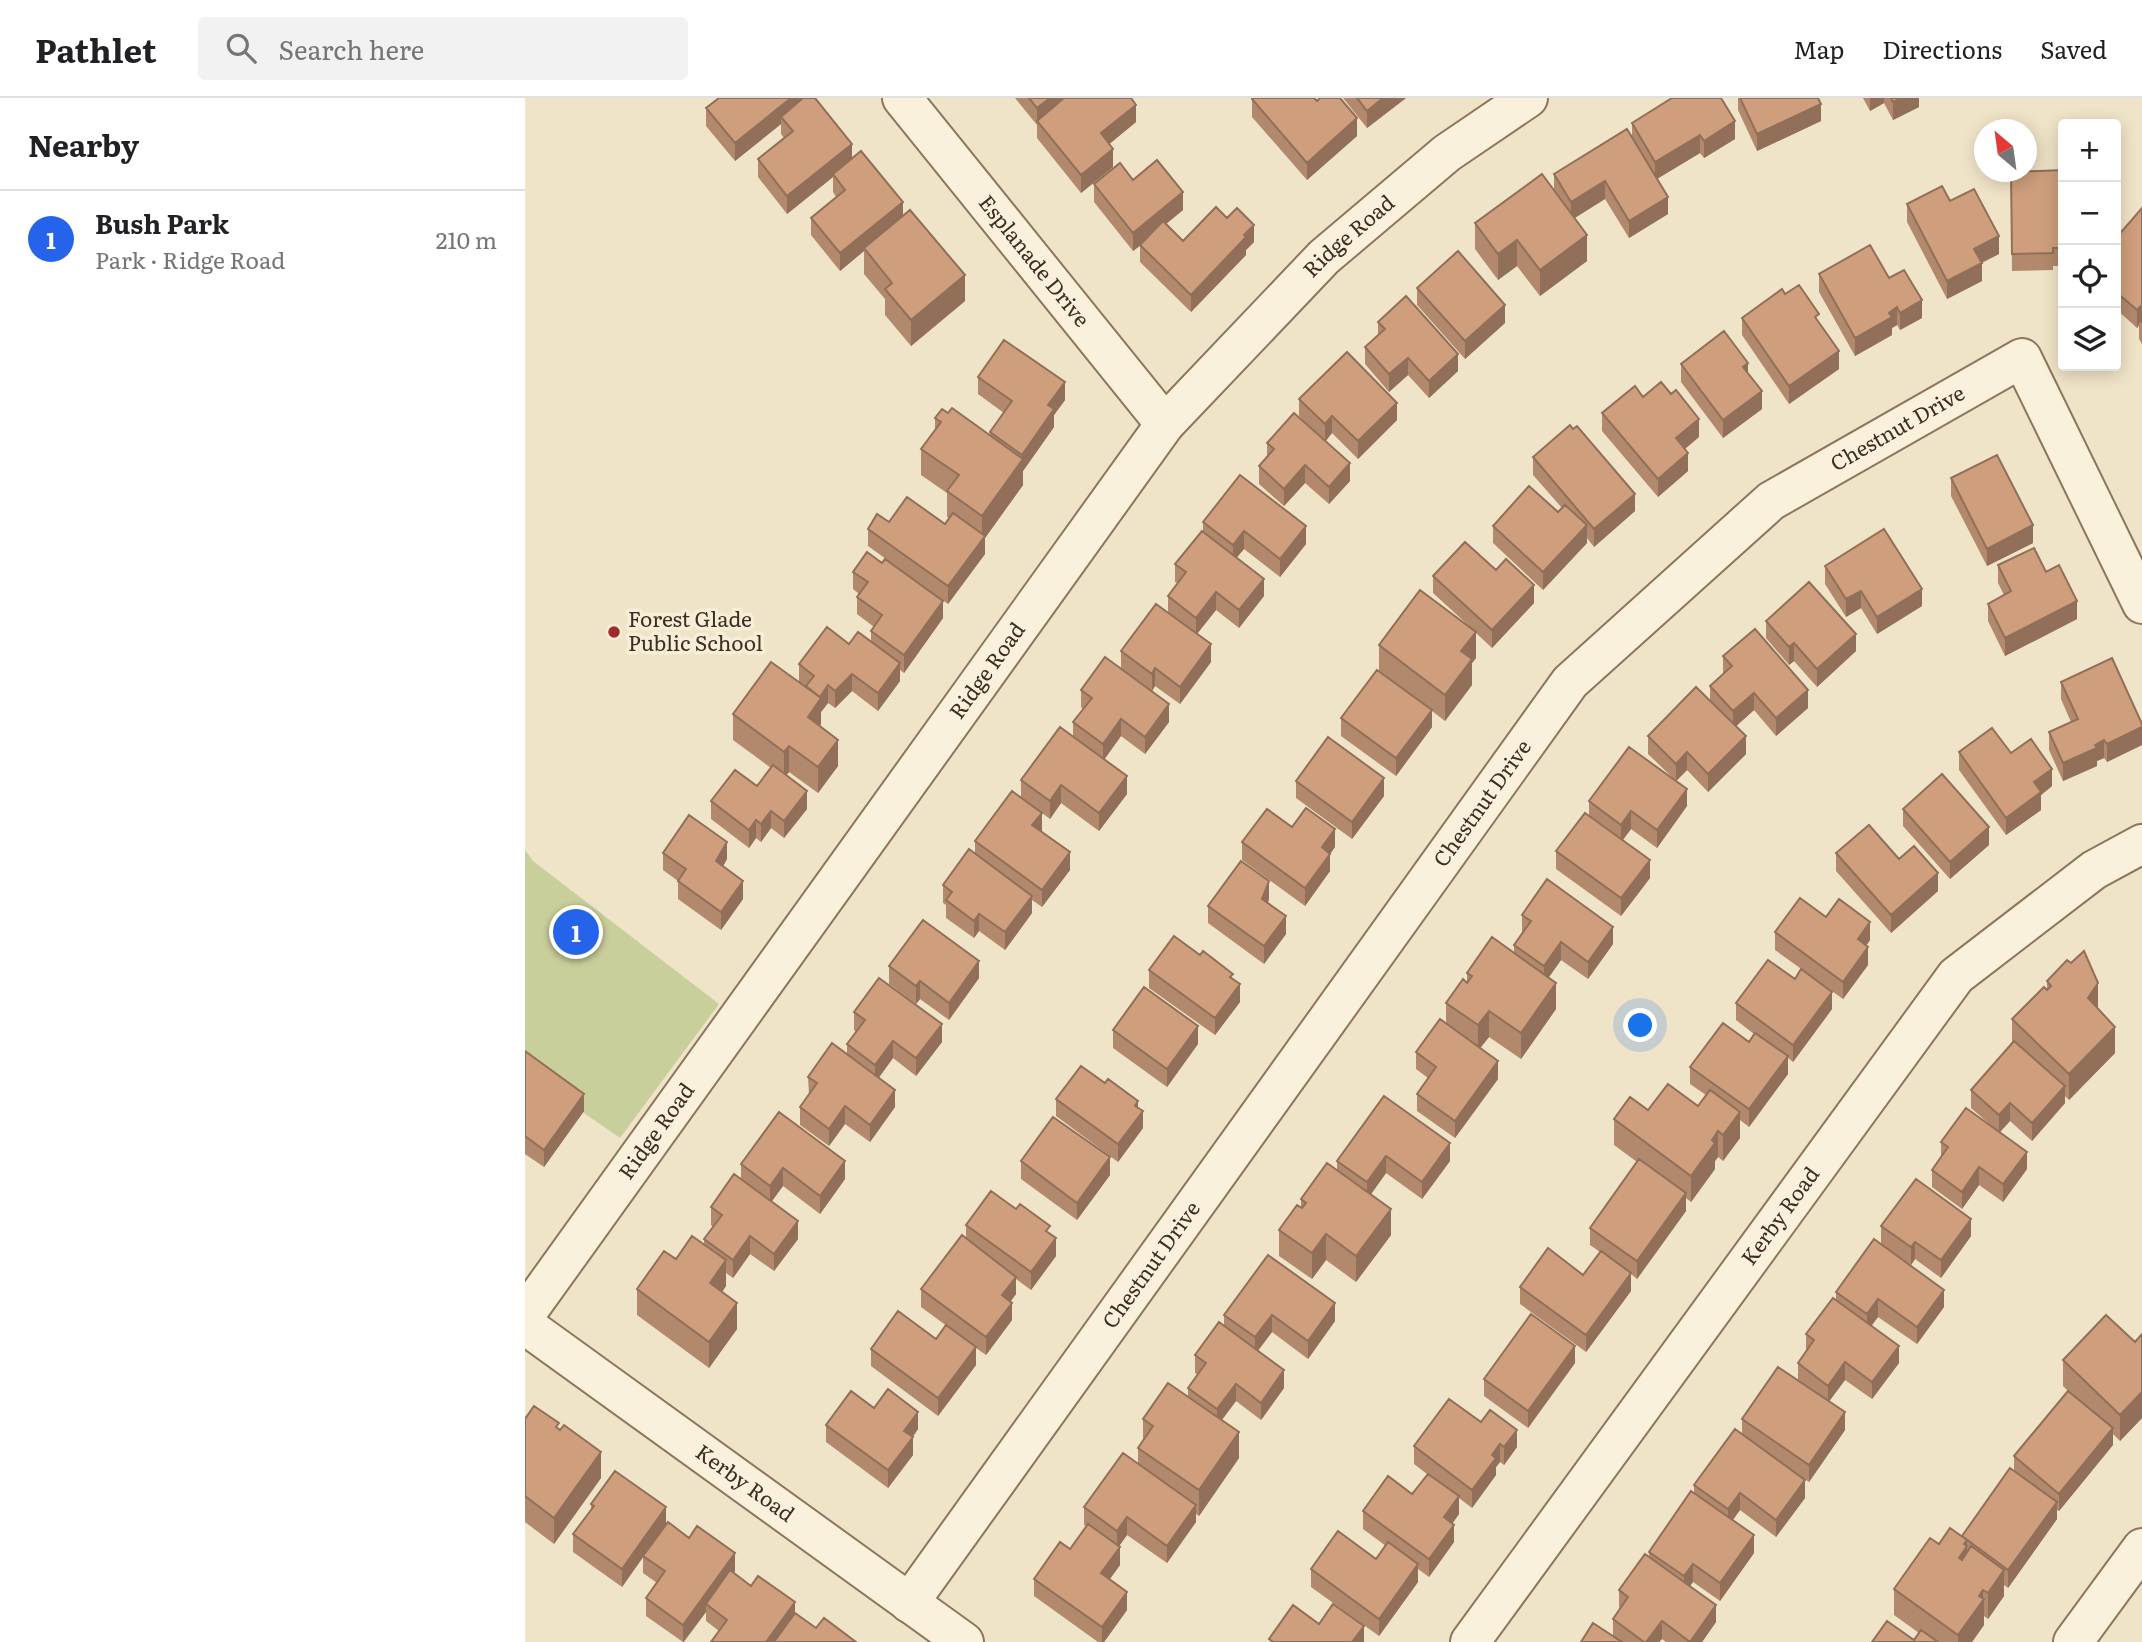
<!DOCTYPE html>
<meta charset="utf-8">
<style>
body{margin:0;font-family:Literata,serif;background:#f2f2f2;color:#202124}
.controls{position:absolute;right:21px;top:21px;display:grid;overflow:hidden;border-radius:7px;box-shadow:0 4px 18px #0003}
.controls button{width:63px;height:63px;display:grid;place-items:center;padding:0;border:0;border-bottom:2px solid #e0e0e0;background:#fff;color:#202124;font:35px sans-serif}
.compass{position:absolute;left:1449px;top:21px;width:63px;height:63px;border-radius:50%;background:#fff;box-shadow:0 4px 18px #0003;rotate:331deg}
.you{position:absolute;left:1116px;top:928px;width:24px;height:24px;margin:-18px;border:5px solid #fff;border-radius:50%;background:#1a73e8;box-shadow:0 0 0 10px #1a73e833}
.badge{display:grid;place-items:center;width:46px;height:46px;border-radius:50%;background:#2563eb;color:#fff;font-size:23px;font-weight:700}
.pin{position:absolute;translate:-50% -50%;border:4px solid #fff;box-shadow:0 2px 7px #0006}
.list{margin:0;padding:0;list-style:none}
h2{display:flex;justify-content:space-between;align-items:center;height:91px;margin:0;padding:0 28px;font-size:30px}
h2 small{font-size:23px;font-weight:400;color:#757577}
.list li{display:grid;grid-template-columns:46px 1fr auto;gap:21px;align-items:center;box-sizing:border-box;height:98px;padding:0 28px;border-top:2px solid #e0e0e0}
.list b{display:block;font-size:26px;white-space:nowrap}
.list p{margin:0;font-size:23px;white-space:nowrap;color:#757577}
.list em{font-size:23px;font-style:normal;color:#757577}
.icon{flex:none;width:38px;height:38px;fill:none;stroke:currentColor;stroke-width:2;stroke-linecap:round;stroke-linejoin:round}
.map{position:relative;flex:none;width:1617px;height:1544px;overflow:hidden}
header{display:flex;align-items:center;gap:42px;box-sizing:border-box;height:98px;padding:0 35px;background:#fff;border-bottom:2px solid #e0e0e0}
header strong{font-size:33px}
nav{display:flex;gap:38px;margin-inline-start:auto;font-size:24px}
.search{width:490px;height:63px;background:#f2f2f2;display:flex;align-items:center;gap:18px;box-sizing:border-box;padding:0 24px;border-radius:7px;color:#757577;font-size:26px}
main{display:flex}
aside{flex:1;background:#fff}
.map>svg:first-child{display:block}
.green{fill:#c9cf9b}
.lines{fill:none;stroke-linecap:round;stroke-linejoin:round}
.street-casing{stroke:#8d765c;stroke-width:42}
.street{stroke:#faf1dc;stroke-width:38}
.wall{fill:#b2896c}
.shaded-wall{fill:#916f58}
.building{fill:#cf9f7d;stroke:#916f58;stroke-width:2}
.poi-dot{fill:#9e2a2b;stroke:#f7eed8;stroke-width:2.5}
.labels{text-anchor:middle;stroke-width:7;stroke-linejoin:round;paint-order:stroke}
.street-label{font-size:21px;fill:#3d2e20;stroke:#f7eed8}
.poi-label{font-size:21px;fill:#3d2e20;stroke:#f7eed8;text-anchor:start}
</style>
<header>
<strong>Pathlet</strong>
<div class="search"><svg class="icon" aria-label="search" viewBox="0 0 24 24"><circle cx="10" cy="10" r="6"/><path d="M15 15l6 6"/></svg>Search here</div>
<nav><a>Map</a><a>Directions</a><a>Saved</a></nav>
</header>
<main>
<aside>
<h2>Nearby<small></small></h2>
<ul class="list">
<li><span class="badge">1</span><div><b>Bush Park</b><p>Park · Ridge Road</p></div><em>210 m</em></li>
</ul>
</aside>
<div class="map">
<svg width="1617" height="1544" viewBox="0 0 1617 1544">
<rect width="100%" height="100%" fill="#f0e4c8"/>
<path class="green" d="M 0,752 L 8,763 L 194,906 L 95,1040 L 0,974 Z"/>
<g class="lines">
<g class="street-casing">
<g id="street">
<path id="s1" d="M 377,0 L 640,326"/>
<path id="s2" d="M 0,1217 L 640,326 L 799,159 L 922,55 L 1003,0"/>
<path id="s3" d="M 0,1227 L 439,1544"/>
<path id="s4" d="M 384,1505 L 1045,584 L 1246,403 L 1497,260 L 1617,506"/>
<path id="s5" d="M 945,1544 L 1431,878 L 1569,772 L 1617,746"/>
<path d="M 1548,1544 L 1617,1450"/>
</g>
</g>
<use href="#street" class="street"/>
</g>
<path class="wall" d="M 290,0 L 327,60 L 378,118 L 440,203 L 386,248 L 360,217 L 360,201 L 339,176 L 339,153 L 315,173 L 286,137 L 286,120 L 311,99 L 308,94 L 308,79 L 262,116 L 233,79 L 233,61 L 259,40 L 256,36 L 256,26 L 210,63 L 181,28 L 181,10 Z
M 490,0 L 606,0 L 611,24 L 584,46 L 588,69 L 556,95 L 512,40 L 512,27 Z
M 818,0 L 881,0 L 842,30 Z
M 1213,0 L 1293,0 L 1296,23 L 1232,53 L 1213,12 Z
M 1338,0 L 1394,0 L 1394,9 L 1368,22 L 1359,5 L 1345,13 Z
M 727,1 L 792,3 L 832,38 L 782,82 L 727,19 Z
M 1107,25 L 1210,41 L 1179,60 L 1175,55 L 1132,81 L 1143,116 L 1104,140 L 1080,101 L 1050,120 L 1062,163 L 1015,198 L 992,168 L 973,182 L 950,151 L 950,125 L 1029,92 L 1029,76 L 1107,39 Z
M 1538,72 L 1538,168 L 1528,168 L 1528,172 L 1487,173 L 1486,74 Z
M 608,82 L 658,112 L 641,126 L 658,143 L 702,120 L 729,144 L 721,152 L 721,157 L 666,214 L 615,164 L 615,148 L 608,153 L 569,104 L 569,86 Z
M 1425,103 L 1474,156 L 1457,165 L 1457,183 L 1422,201 L 1382,124 L 1382,106 Z
M 1617,110 L 1617,246 L 1614,241 L 1614,227 L 1612,230 L 1591,211 L 1591,140 Z
M 1294,176 L 1364,180 L 1397,220 L 1375,232 L 1372,227 L 1367,230 L 1367,237 L 1330,258 L 1294,194 Z
M 892,190 L 980,225 L 940,261 L 892,207 Z
M 1260,196 L 1294,225 L 1314,271 L 1264,306 L 1217,237 L 1217,220 Z
M 853,224 L 933,273 L 904,300 L 883,277 L 864,294 L 840,266 L 840,249 L 853,237 Z
M 1156,266 L 1223,275 L 1237,311 L 1198,340 L 1156,284 Z
M 453,279 L 540,302 L 529,317 L 529,329 L 498,373 L 498,387 L 460,440 L 460,456 L 423,506 L 343,448 L 343,431 L 364,424 L 420,426 L 424,420 L 422,419 L 422,395 L 396,377 L 396,351 L 410,332 L 410,320 L 423,315 L 465,337 L 465,334 L 479,315 L 453,296 Z
M 1118,299 L 1174,339 L 1160,351 L 1163,373 L 1133,399 L 1077,333 L 1077,315 Z
M 774,301 L 872,322 L 833,361 L 807,335 L 800,343 L 825,383 L 804,406 L 780,385 L 759,408 L 734,386 L 734,368 L 742,359 L 742,345 L 788,332 L 774,318 Z
M 1008,359 L 1110,413 L 1069,449 L 1062,440 L 1062,445 L 1018,492 L 968,445 L 968,428 L 1033,414 L 1037,410 L 1008,377 Z
M 1426,380 L 1508,445 L 1462,468 L 1426,398 Z
M 678,424 L 781,446 L 755,479 L 719,451 L 711,460 L 739,498 L 714,530 L 691,512 L 672,536 L 686,564 L 655,606 L 630,588 L 627,593 L 596,571 L 596,553 L 643,514 L 643,498 L 653,485 L 650,484 L 650,466 L 678,434 Z
M 1473,467 L 1521,474 L 1552,521 L 1480,558 L 1463,523 L 1463,506 L 1479,497 L 1473,485 Z
M 1300,468 L 1397,508 L 1352,536 L 1336,510 L 1321,519 L 1300,486 Z
M 971,472 L 1009,505 L 967,550 L 951,535 L 951,560 L 947,565 L 947,587 L 920,623 L 907,613 L 907,629 L 871,678 L 816,638 L 816,620 L 854,573 L 854,547 L 944,528 L 908,495 L 908,478 Z
M 328,474 L 418,520 L 379,575 L 375,572 L 375,583 L 353,613 L 327,593 L 310,610 L 303,605 L 296,614 L 296,626 L 295,628 L 313,668 L 293,695 L 264,674 L 261,677 L 282,711 L 259,740 L 246,730 L 236,744 L 231,740 L 224,750 L 186,721 L 186,703 L 232,688 L 246,670 L 208,642 L 208,616 L 274,583 L 274,566 L 324,546 L 346,544 L 346,533 L 349,529 L 332,516 L 332,499 L 334,496 L 328,491 Z
M 1241,523 L 1331,553 L 1292,589 L 1269,563 L 1264,567 L 1241,540 Z
M 1198,558 L 1283,610 L 1251,638 L 1229,612 L 1211,628 L 1221,656 L 1183,694 L 1162,672 L 1151,683 L 1162,708 L 1132,750 L 1106,731 L 1098,742 L 1125,780 L 1096,818 L 1031,771 L 1031,753 L 1064,718 L 1064,703 L 1150,682 L 1123,656 L 1123,638 L 1185,603 L 1185,588 L 1198,576 Z
M 1536,584 L 1617,626 L 1617,647 L 1582,664 L 1579,660 L 1572,663 L 1572,668 L 1538,683 L 1524,652 L 1524,634 L 1546,624 L 1536,601 Z
M 556,592 L 644,624 L 620,656 L 596,638 L 579,662 L 602,696 L 574,733 L 536,705 L 525,721 L 496,699 L 496,682 L 548,639 L 548,624 L 558,611 L 556,609 Z
M 1434,654 L 1486,655 L 1527,688 L 1516,697 L 1516,712 L 1481,737 L 1434,672 Z
M 771,683 L 859,698 L 827,741 L 771,700 Z
M 1378,711 L 1464,747 L 1425,781 L 1378,728 Z
M 767,729 L 810,749 L 805,756 L 805,773 L 780,808 L 717,762 L 717,744 Z
M 517,733 L 516,734 L 545,772 L 517,809 L 507,802 L 507,815 L 480,852 L 454,833 L 449,840 L 421,820 L 421,807 L 418,805 L 418,787 L 450,756 L 450,743 Z
M 138,755 L 202,761 L 198,768 L 218,801 L 196,832 L 153,801 L 153,783 L 138,772 Z
M 1311,755 L 1374,761 L 1413,793 L 1366,835 L 1311,773 Z
M 744,801 L 743,805 L 761,836 L 739,866 L 683,825 L 683,808 Z
M 997,817 L 1088,846 L 1063,881 L 1036,862 L 1024,879 L 1031,911 L 996,961 L 964,939 L 955,950 L 973,981 L 930,1040 L 892,1013 L 892,996 L 903,980 L 891,971 L 891,954 L 921,926 L 921,905 L 942,885 L 942,875 L 989,855 L 989,847 L 998,835 L 997,834 Z
M 1301,819 L 1345,842 L 1341,848 L 1343,867 L 1318,901 L 1250,852 L 1250,834 Z
M 364,868 L 454,880 L 424,922 L 395,901 L 391,906 L 364,886 Z
M 624,872 L 708,881 L 715,904 L 690,937 L 624,890 Z
M 1522,883 L 1573,911 L 1590,955 L 1544,1002 L 1540,998 L 1540,1005 L 1507,1043 L 1485,1023 L 1475,1034 L 1502,1071 L 1478,1104 L 1454,1087 L 1437,1111 L 1407,1089 L 1407,1072 L 1416,1059 L 1416,1044 L 1469,1030 L 1446,1010 L 1446,992 L 1487,945 L 1487,921 L 1522,892 Z
M 1211,905 L 1307,911 L 1268,964 L 1263,960 L 1263,976 L 1224,1029 L 1215,1022 L 1215,1040 L 1198,1063 L 1193,1059 L 1190,1063 L 1190,1071 L 1166,1104 L 1161,1100 L 1161,1113 L 1112,1181 L 1106,1176 L 1106,1193 L 1061,1254 L 995,1206 L 995,1189 L 1058,1177 L 1075,1154 L 1065,1147 L 1065,1130 L 1112,1064 L 1089,1047 L 1089,1021 L 1123,1012 L 1173,1008 L 1181,997 L 1165,986 L 1165,969 L 1224,944 L 1229,936 L 1211,922 Z
M 329,914 L 417,944 L 391,978 L 368,960 L 354,979 L 370,1009 L 345,1044 L 320,1026 L 304,1048 L 275,1027 L 275,1009 L 284,997 L 283,979 L 322,956 L 322,946 L 331,934 L 329,932 Z
M 588,932 L 673,946 L 642,989 L 588,950 Z
M 0,953 L 59,1013 L 19,1069 L 0,1056 Z
M 859,998 L 925,1063 L 897,1101 L 861,1075 L 846,1096 L 866,1137 L 831,1184 L 801,1162 L 787,1181 L 754,1158 L 754,1132 L 776,1110 L 776,1101 L 812,1072 L 812,1063 Z
M 531,1001 L 613,1010 L 618,1030 L 593,1064 L 531,1018 Z
M 254,1014 L 320,1081 L 295,1116 L 258,1088 L 246,1103 L 273,1141 L 249,1173 L 225,1156 L 208,1180 L 201,1175 L 201,1188 L 197,1194 L 212,1231 L 184,1270 L 112,1217 L 112,1191 L 151,1161 L 179,1147 L 179,1141 L 188,1129 L 186,1127 L 186,1109 L 216,1081 L 216,1066 Z
M 496,1063 L 585,1077 L 552,1122 L 496,1081 Z
M 441,1127 L 525,1136 L 531,1158 L 506,1192 L 491,1181 L 491,1196 L 485,1204 L 487,1222 L 461,1257 L 451,1250 L 451,1267 L 413,1318 L 346,1268 L 346,1251 L 411,1241 L 430,1234 L 396,1209 L 396,1191 L 441,1140 Z
M 1356,1128 L 1446,1138 L 1416,1180 L 1390,1161 L 1386,1167 L 1356,1146 Z
M 743,1157 L 810,1223 L 783,1261 L 747,1234 L 733,1253 L 759,1290 L 736,1322 L 711,1303 L 697,1322 L 714,1360 L 674,1418 L 671,1416 L 671,1424 L 642,1465 L 602,1437 L 594,1448 L 595,1467 L 585,1481 L 602,1512 L 579,1544 L 573,1544 L 509,1498 L 509,1481 L 545,1451 L 561,1428 L 559,1427 L 559,1409 L 613,1366 L 613,1350 L 618,1343 L 618,1321 L 663,1299 L 663,1290 L 673,1277 L 670,1275 L 670,1257 L 699,1229 L 699,1217 Z
M 1311,1194 L 1419,1209 L 1392,1246 L 1353,1219 L 1346,1228 L 1374,1265 L 1347,1301 L 1320,1282 L 1304,1303 L 1320,1332 L 1284,1384 L 1259,1367 L 1280,1400 L 1251,1439 L 1215,1412 L 1207,1422 L 1229,1455 L 1195,1503 L 1168,1484 L 1165,1488 L 1191,1524 L 1177,1544 L 1141,1544 L 1137,1541 L 1134,1544 L 1056,1544 L 1088,1538 L 1088,1521 L 1095,1510 L 1094,1509 L 1094,1492 L 1124,1458 L 1124,1454 L 1169,1395 L 1169,1387 L 1217,1337 L 1217,1321 L 1273,1282 L 1273,1265 L 1281,1253 L 1281,1236 L 1311,1202 Z
M 1617,1236 L 1617,1320 L 1595,1343 L 1588,1336 L 1588,1347 L 1534,1413 L 1532,1412 L 1532,1421 L 1483,1490 L 1479,1487 L 1479,1498 L 1463,1521 L 1459,1518 L 1459,1527 L 1447,1544 L 1347,1544 L 1389,1542 L 1394,1535 L 1369,1517 L 1369,1491 L 1414,1446 L 1437,1438 L 1489,1373 L 1489,1358 L 1543,1293 L 1538,1288 L 1538,1262 L 1610,1244 Z
M 1050,1265 L 1003,1330 L 959,1298 L 959,1281 Z
M 0,1321 L 34,1331 L 76,1380 L 29,1446 L 0,1424 Z
M 956,1324 L 992,1349 L 979,1367 L 975,1364 L 971,1369 L 971,1377 L 947,1410 L 934,1400 L 934,1416 L 927,1426 L 929,1444 L 904,1479 L 893,1471 L 893,1484 L 854,1538 L 786,1489 L 786,1471 L 851,1461 L 861,1448 L 838,1431 L 838,1413 L 887,1396 L 902,1376 L 889,1366 L 889,1348 Z
M 301,1327 L 393,1331 L 388,1339 L 388,1357 L 363,1390 L 301,1344 Z
M 66,1406 L 141,1427 L 210,1473 L 208,1475 L 226,1488 L 270,1516 L 291,1530 L 331,1544 L 194,1533 L 181,1523 L 181,1514 L 159,1544 L 158,1544 L 121,1518 L 121,1500 L 132,1485 L 118,1475 L 118,1458 L 97,1489 L 48,1454 L 48,1436 L 66,1412 Z"/>
<path class="shaded-wall" d="M 266,0 L 279,0 L 256,19 L 256,26 L 210,63 L 210,45 Z
M 525,0 L 541,0 L 512,23 L 512,10 Z
M 858,0 L 881,0 L 842,30 L 842,13 Z
M 1345,0 L 1359,0 L 1359,5 L 1345,13 Z
M 1377,0 L 1394,0 L 1394,9 L 1368,22 L 1368,4 Z
M 1296,6 L 1296,23 L 1232,53 L 1232,36 Z
M 611,7 L 611,24 L 576,53 L 576,35 Z
M 832,20 L 832,38 L 782,82 L 782,65 Z
M 1210,23 L 1210,41 L 1179,60 L 1179,43 Z
M 1175,37 L 1175,55 L 1130,82 L 1130,64 Z
M 327,46 L 327,63 L 308,76 L 308,79 L 262,116 L 262,98 Z
M 588,51 L 588,69 L 556,95 L 556,77 Z
M 1080,83 L 1080,101 L 1046,122 L 1046,104 Z
M 658,94 L 658,112 L 608,153 L 608,135 Z
M 1143,99 L 1143,116 L 1104,140 L 1104,123 Z
M 378,104 L 378,122 L 339,150 L 339,153 L 315,173 L 315,155 Z
M 729,127 L 729,144 L 721,152 L 721,157 L 666,214 L 666,197 Z
M 1062,137 L 1062,163 L 1015,198 L 1015,172 Z
M 1474,138 L 1474,156 L 1449,168 L 1449,151 Z
M 992,142 L 992,168 L 973,182 L 973,156 Z
M 1457,165 L 1457,183 L 1422,201 L 1422,183 Z
M 440,177 L 440,203 L 386,248 L 386,222 Z
M 1397,202 L 1397,220 L 1375,232 L 1375,215 Z
M 980,207 L 980,225 L 940,261 L 940,243 Z
M 1617,207 L 1617,225 L 1614,224 L 1614,227 L 1612,230 L 1612,212 Z
M 1372,209 L 1372,227 L 1367,230 L 1367,237 L 1330,258 L 1330,240 Z
M 1314,253 L 1314,271 L 1264,306 L 1264,288 Z
M 933,256 L 933,273 L 904,300 L 904,283 Z
M 883,260 L 883,277 L 864,294 L 864,276 Z
M 1223,265 L 1223,283 L 1218,269 Z
M 540,284 L 540,302 L 529,317 L 529,329 L 498,373 L 498,387 L 460,440 L 460,456 L 423,506 L 423,488 L 457,442 L 457,418 L 497,363 L 497,357 L 523,307 Z
M 1237,293 L 1237,311 L 1198,340 L 1198,322 Z
M 872,305 L 872,322 L 833,361 L 833,343 Z
M 807,318 L 807,335 L 800,344 L 800,326 Z
M 1174,321 L 1174,339 L 1151,358 L 1151,340 Z
M 1163,355 L 1163,373 L 1133,399 L 1133,381 Z
M 825,365 L 825,383 L 804,406 L 804,389 Z
M 780,367 L 780,385 L 759,408 L 759,391 Z
M 1110,396 L 1110,413 L 1069,449 L 1069,431 Z
M 1062,427 L 1062,445 L 1018,492 L 1018,474 Z
M 1508,427 L 1508,445 L 1462,468 L 1462,451 Z
M 781,428 L 781,446 L 755,479 L 755,461 Z
M 719,433 L 719,451 L 708,464 L 708,447 Z
M 739,481 L 739,498 L 714,530 L 714,512 Z
M 1009,487 L 1009,505 L 967,550 L 967,532 Z
M 1397,491 L 1397,508 L 1352,536 L 1352,519 Z
M 1336,493 L 1336,510 L 1321,519 L 1321,501 Z
M 691,494 L 691,512 L 671,537 L 671,520 Z
M 418,503 L 418,520 L 379,575 L 379,557 Z
M 1552,503 L 1552,521 L 1480,558 L 1480,540 Z
M 951,534 L 951,560 L 947,565 L 947,587 L 920,623 L 920,597 L 936,553 Z
M 1331,536 L 1331,553 L 1292,589 L 1292,571 Z
M 1269,545 L 1269,563 L 1264,567 L 1264,549 Z
M 686,546 L 686,564 L 655,606 L 655,589 Z
M 375,565 L 375,583 L 353,613 L 353,595 Z
M 630,570 L 630,588 L 627,593 L 627,576 Z
M 327,576 L 327,593 L 310,610 L 310,593 Z
M 303,587 L 303,605 L 296,614 L 296,626 L 283,645 L 283,619 L 295,599 Z
M 1283,592 L 1283,610 L 1251,638 L 1251,620 Z
M 1229,595 L 1229,612 L 1208,631 L 1208,613 Z
M 644,606 L 644,624 L 620,656 L 620,639 Z
M 907,612 L 907,629 L 871,678 L 871,660 Z
M 596,621 L 596,638 L 578,663 L 578,646 Z
M 1617,629 L 1617,647 L 1582,664 L 1582,646 Z
M 1221,638 L 1221,656 L 1183,694 L 1183,676 Z
M 313,642 L 313,668 L 293,695 L 293,669 Z
M 1579,642 L 1579,660 L 1572,663 L 1572,668 L 1538,683 L 1538,665 Z
M 264,648 L 264,674 L 259,680 L 259,654 Z
M 1162,654 L 1162,672 L 1151,683 L 1151,666 Z
M 1527,671 L 1527,688 L 1516,697 L 1516,712 L 1481,737 L 1481,720 L 1509,684 Z
M 602,678 L 602,696 L 574,733 L 574,715 Z
M 859,680 L 859,698 L 827,741 L 827,724 Z
M 536,687 L 536,705 L 525,721 L 525,703 Z
M 1162,691 L 1162,708 L 1132,750 L 1132,732 Z
M 282,693 L 282,711 L 259,740 L 259,723 Z
M 246,713 L 246,730 L 236,744 L 236,726 Z
M 1106,713 L 1106,731 L 1096,744 L 1096,727 Z
M 517,715 L 517,733 L 507,745 L 507,727 Z
M 231,722 L 231,740 L 224,750 L 224,732 Z
M 1464,729 L 1464,747 L 1425,781 L 1425,764 Z
M 810,731 L 810,749 L 797,767 L 797,749 Z
M 202,744 L 202,761 L 191,781 L 191,763 Z
M 545,754 L 545,772 L 517,809 L 517,792 Z
M 805,756 L 805,773 L 780,808 L 780,790 Z
M 1125,762 L 1125,780 L 1096,818 L 1096,800 Z
M 1413,775 L 1413,793 L 1366,835 L 1366,817 Z
M 218,783 L 218,801 L 196,832 L 196,814 Z
M 744,783 L 744,801 L 737,818 L 737,801 Z
M 507,798 L 507,815 L 480,852 L 480,834 Z
M 454,816 L 454,833 L 449,840 L 449,823 Z
M 761,818 L 761,836 L 739,866 L 739,848 Z
M 1345,824 L 1345,842 L 1333,859 L 1333,841 Z
M 1088,829 L 1088,846 L 1063,881 L 1063,864 Z
M 1036,844 L 1036,862 L 1019,886 L 1019,868 Z
M 1343,849 L 1343,867 L 1318,901 L 1318,884 Z
M 454,863 L 454,880 L 424,922 L 424,905 Z
M 395,883 L 395,901 L 391,906 L 391,888 Z
M 1031,885 L 1031,911 L 996,961 L 996,935 Z
M 1573,885 L 1573,911 L 1563,900 Z
M 715,886 L 715,904 L 690,937 L 690,920 Z
M 1307,894 L 1307,911 L 1268,964 L 1268,947 Z
M 964,913 L 964,939 L 953,953 L 953,927 Z
M 417,926 L 417,944 L 391,978 L 391,960 Z
M 673,928 L 673,946 L 642,989 L 642,971 Z
M 1590,929 L 1590,955 L 1544,1002 L 1544,976 Z
M 368,943 L 368,960 L 350,985 L 350,967 Z
M 1263,958 L 1263,976 L 1224,1029 L 1224,1011 Z
M 973,963 L 973,981 L 930,1040 L 930,1023 Z
M 1540,988 L 1540,1005 L 1507,1043 L 1507,1025 Z
M 370,992 L 370,1009 L 345,1044 L 345,1027 Z
M 59,996 L 59,1013 L 19,1069 L 19,1052 Z
M 613,1003 L 613,1019 L 618,1013 L 618,1030 L 593,1064 L 593,1046 Z
M 1485,1005 L 1485,1023 L 1474,1035 L 1474,1017 Z
M 320,1008 L 320,1026 L 304,1048 L 304,1031 Z
M 1215,1014 L 1215,1040 L 1198,1063 L 1198,1037 Z
M 1193,1033 L 1193,1059 L 1190,1063 L 1190,1071 L 1166,1104 L 1166,1078 Z
M 925,1045 L 925,1063 L 897,1101 L 897,1084 Z
M 1502,1054 L 1502,1071 L 1478,1104 L 1478,1086 Z
M 861,1058 L 861,1075 L 842,1102 L 842,1084 Z
M 585,1059 L 585,1077 L 552,1122 L 552,1105 Z
M 320,1063 L 320,1081 L 295,1116 L 295,1098 Z
M 1454,1069 L 1454,1087 L 1437,1111 L 1437,1094 Z
M 258,1070 L 258,1088 L 245,1106 L 245,1088 Z
M 1161,1095 L 1161,1113 L 1112,1181 L 1112,1163 Z
M 866,1111 L 866,1137 L 831,1184 L 831,1158 Z
M 1446,1121 L 1446,1138 L 1416,1180 L 1416,1162 Z
M 273,1123 L 273,1141 L 249,1173 L 249,1156 Z
M 801,1136 L 801,1162 L 787,1181 L 787,1155 Z
M 225,1138 L 225,1156 L 208,1180 L 208,1162 Z
M 531,1140 L 531,1158 L 506,1192 L 506,1174 Z
M 1390,1144 L 1390,1161 L 1386,1167 L 1386,1149 Z
M 201,1162 L 201,1188 L 185,1211 L 185,1185 Z
M 1106,1175 L 1106,1193 L 1061,1254 L 1061,1237 Z
M 491,1179 L 491,1196 L 477,1215 L 477,1197 Z
M 1419,1192 L 1419,1209 L 1392,1246 L 1392,1229 Z
M 1353,1201 L 1353,1219 L 1342,1234 L 1342,1216 Z
M 212,1205 L 212,1231 L 184,1270 L 184,1244 Z
M 487,1205 L 487,1222 L 461,1257 L 461,1239 Z
M 810,1205 L 810,1223 L 783,1261 L 783,1243 Z
M 747,1217 L 747,1234 L 730,1256 L 730,1239 Z
M 1050,1248 L 1050,1265 L 1003,1330 L 1003,1313 Z
M 1374,1248 L 1374,1265 L 1347,1301 L 1347,1284 Z
M 451,1249 L 451,1267 L 413,1318 L 413,1300 Z
M 1320,1264 L 1320,1282 L 1303,1305 L 1303,1288 Z
M 759,1272 L 759,1290 L 736,1322 L 736,1305 Z
M 711,1286 L 711,1303 L 692,1328 L 692,1311 Z
M 1617,1294 L 1617,1320 L 1595,1343 L 1595,1317 Z
M 393,1314 L 393,1331 L 379,1350 L 379,1333 Z
M 1320,1314 L 1320,1332 L 1284,1384 L 1284,1367 Z
M 1588,1330 L 1588,1347 L 1534,1413 L 1534,1396 Z
M 992,1332 L 992,1349 L 979,1367 L 979,1349 Z
M 714,1334 L 714,1360 L 674,1418 L 674,1392 Z
M 388,1339 L 388,1357 L 363,1390 L 363,1372 Z
M 975,1346 L 975,1364 L 971,1369 L 971,1377 L 947,1410 L 947,1392 L 967,1357 Z
M 76,1354 L 76,1380 L 29,1446 L 29,1420 Z
M 1280,1382 L 1280,1400 L 1251,1439 L 1251,1422 Z
M 1215,1395 L 1215,1412 L 1203,1429 L 1203,1411 Z
M 934,1398 L 934,1416 L 919,1437 L 919,1419 Z
M 1532,1404 L 1532,1421 L 1483,1490 L 1483,1472 Z
M 671,1407 L 671,1424 L 642,1465 L 642,1448 Z
M 141,1409 L 141,1427 L 97,1489 L 97,1471 Z
M 602,1419 L 602,1437 L 592,1451 L 592,1433 Z
M 929,1427 L 929,1444 L 904,1479 L 904,1461 Z
M 1229,1437 L 1229,1455 L 1195,1503 L 1195,1485 Z
M 1442,1442 L 1442,1449 L 1442,1448 L 1442,1474 L 1434,1460 L 1439,1446 Z
M 595,1449 L 595,1467 L 576,1493 L 576,1475 Z
M 210,1455 L 210,1473 L 184,1508 L 181,1506 L 181,1514 L 158,1544 L 158,1527 Z
M 893,1466 L 893,1484 L 854,1538 L 854,1521 Z
M 1168,1466 L 1168,1484 L 1159,1496 L 1159,1478 Z
M 1479,1472 L 1479,1498 L 1463,1521 L 1463,1495 Z
M 1458,1492 L 1458,1502 L 1459,1501 L 1459,1527 L 1447,1544 L 1433,1544 L 1433,1537 Z
M 602,1494 L 602,1512 L 579,1544 L 577,1544 L 577,1529 Z
M 270,1504 L 270,1522 L 254,1544 L 241,1544 Z
M 1191,1507 L 1191,1524 L 1177,1544 L 1165,1544 Z
M 1137,1523 L 1137,1541 L 1134,1544 L 1121,1544 Z
M 839,1528 L 839,1544 L 827,1544 Z"/>
<path class="building" d="M 194,0 L 266,0 L 210,45 L 181,10 Z
M 278,0 L 290,0 L 327,46 L 262,98 L 233,61 L 268,33 L 256,19 Z
M 504,0 L 525,0 L 512,10 Z
M 539,0 L 606,0 L 611,7 L 576,35 L 588,51 L 556,77 L 512,23 Z
M 728,0 L 789,0 L 792,3 L 795,0 L 815,0 L 832,20 L 782,65 L 727,1 Z
M 832,0 L 858,0 L 842,13 Z
M 1147,0 L 1196,0 L 1210,23 L 1179,43 L 1175,37 L 1130,64 L 1107,25 Z
M 1215,0 L 1293,0 L 1296,6 L 1232,36 Z
M 1366,0 L 1377,0 L 1368,4 Z
M 1102,31 L 1143,99 L 1104,123 L 1080,83 L 1046,104 L 1029,76 Z
M 336,53 L 378,104 L 315,155 L 286,120 L 320,92 L 308,76 Z
M 632,62 L 658,94 L 608,135 L 569,86 L 595,65 L 608,82 Z
M 1538,72 L 1538,150 L 1528,150 L 1528,155 L 1487,156 L 1486,74 Z
M 1017,76 L 1062,137 L 1015,172 L 992,142 L 973,156 L 950,125 Z
M 1417,88 L 1425,103 L 1449,91 L 1474,138 L 1449,151 L 1457,165 L 1422,183 L 1382,106 Z
M 691,109 L 702,120 L 712,110 L 729,127 L 719,137 L 721,139 L 666,197 L 615,147 L 638,123 L 658,143 Z
M 1617,110 L 1617,207 L 1612,212 L 1591,194 L 1591,140 Z
M 385,112 L 440,177 L 386,222 L 360,191 L 367,185 L 339,150 Z
M 1345,147 L 1364,180 L 1379,172 L 1397,202 L 1375,215 L 1372,209 L 1364,215 L 1367,219 L 1330,240 L 1294,176 Z
M 933,153 L 980,207 L 940,243 L 892,190 Z
M 1274,187 L 1294,216 L 1290,219 L 1314,253 L 1264,288 L 1217,220 L 1257,191 L 1260,196 Z
M 881,198 L 933,256 L 904,283 L 883,260 L 864,276 L 840,249 L 860,231 L 853,224 Z
M 1199,233 L 1223,265 L 1218,269 L 1237,293 L 1198,322 L 1156,266 Z
M 479,242 L 540,284 L 523,307 L 529,311 L 497,357 L 465,334 L 487,303 L 453,279 Z
M 822,254 L 872,305 L 833,343 L 807,318 L 800,326 L 774,301 Z
M 1136,284 L 1146,296 L 1151,292 L 1174,321 L 1151,340 L 1163,355 L 1133,381 L 1077,315 L 1110,288 L 1118,299 Z
M 427,310 L 498,361 L 457,418 L 422,393 L 434,377 L 396,351 L 416,324 L 410,320 L 417,311 L 423,315 Z
M 769,315 L 825,365 L 804,389 L 780,367 L 759,391 L 734,368 L 749,351 L 742,345 Z
M 1045,327 L 1048,331 L 1052,328 L 1110,396 L 1069,431 L 1008,359 Z
M 1472,357 L 1508,427 L 1462,451 L 1426,380 Z
M 715,377 L 781,428 L 755,461 L 719,433 L 708,447 L 678,424 Z
M 1004,388 L 1033,414 L 1040,407 L 1062,427 L 1018,474 L 968,428 Z
M 382,399 L 420,426 L 428,415 L 460,438 L 423,488 L 343,431 L 352,416 L 364,424 Z
M 1359,431 L 1397,491 L 1352,519 L 1336,493 L 1321,501 L 1300,468 Z
M 677,433 L 739,481 L 714,512 L 691,494 L 671,520 L 643,498 L 661,474 L 650,466 Z
M 940,444 L 971,472 L 981,461 L 1009,487 L 967,532 L 908,478 Z
M 1509,450 L 1521,474 L 1534,467 L 1552,503 L 1480,540 L 1463,506 L 1486,493 L 1473,467 Z
M 342,454 L 357,465 L 360,461 L 418,503 L 379,557 L 346,533 L 357,517 L 332,499 L 343,484 L 328,474 Z
M 1284,484 L 1331,536 L 1292,571 L 1269,545 L 1264,549 L 1241,523 Z
M 895,492 L 951,534 L 936,553 L 947,561 L 920,597 L 854,547 Z
M 631,506 L 686,546 L 655,589 L 630,570 L 627,576 L 596,553 Z
M 302,529 L 324,546 L 333,534 L 375,565 L 353,595 L 327,576 L 310,593 L 303,587 L 295,599 L 281,588 L 289,578 L 274,566 Z
M 1230,531 L 1283,592 L 1251,620 L 1229,595 L 1208,613 L 1185,588 L 1207,568 L 1198,558 Z
M 580,559 L 644,606 L 620,639 L 596,621 L 578,646 L 548,624 L 567,600 L 556,592 Z
M 1587,560 L 1617,626 L 1617,629 L 1582,646 L 1579,642 L 1570,647 L 1572,650 L 1538,665 L 1524,634 L 1553,621 L 1536,584 Z
M 246,564 L 296,600 L 283,619 L 313,642 L 293,669 L 264,648 L 259,654 L 208,616 Z
M 852,572 L 907,612 L 871,660 L 816,620 Z
M 1171,589 L 1221,638 L 1183,676 L 1162,654 L 1151,666 L 1123,638 Z
M 535,629 L 602,678 L 574,715 L 536,687 L 525,703 L 496,682 Z
M 1467,630 L 1486,655 L 1506,641 L 1527,671 L 1509,684 L 1516,694 L 1481,720 L 1434,654 Z
M 803,639 L 859,680 L 827,724 L 771,683 Z
M 1104,649 L 1162,691 L 1132,732 L 1106,713 L 1096,727 L 1064,703 Z
M 248,667 L 282,693 L 259,723 L 246,713 L 236,726 L 231,722 L 224,732 L 186,703 L 210,672 L 232,688 Z
M 1417,676 L 1464,729 L 1425,764 L 1378,711 Z
M 487,693 L 517,715 L 507,727 L 545,754 L 517,792 L 450,743 Z
M 781,710 L 810,731 L 797,749 L 805,756 L 780,790 L 717,744 L 742,711 L 767,729 Z
M 1060,715 L 1125,762 L 1096,800 L 1031,753 Z
M 164,717 L 202,744 L 191,763 L 218,783 L 196,814 L 153,783 L 161,771 L 138,755 Z
M 1344,727 L 1374,761 L 1389,748 L 1413,775 L 1366,817 L 1311,755 Z
M 444,751 L 507,798 L 480,834 L 454,816 L 449,823 L 421,802 L 427,794 L 418,787 Z
M 716,763 L 744,783 L 737,801 L 761,818 L 739,848 L 683,808 Z
M 1022,781 L 1088,829 L 1063,864 L 1036,844 L 1019,868 L 989,847 L 1006,823 L 997,817 Z
M 1275,800 L 1301,819 L 1314,801 L 1345,824 L 1333,841 L 1343,849 L 1318,884 L 1250,834 Z
M 398,822 L 454,863 L 424,905 L 395,883 L 391,888 L 364,868 Z
M 649,838 L 675,857 L 678,853 L 708,876 L 705,879 L 715,886 L 690,920 L 624,872 Z
M 967,839 L 1031,885 L 996,935 L 964,913 L 953,927 L 921,905 L 938,881 L 942,885 L 947,878 L 942,875 Z
M 1559,853 L 1573,885 L 1563,900 L 1590,929 L 1544,976 L 1487,921 L 1519,889 L 1522,892 L 1526,888 L 1522,883 L 1542,862 L 1546,865 Z
M 1243,862 L 1270,881 L 1276,871 L 1307,894 L 1268,947 L 1211,905 Z
M 354,880 L 417,926 L 391,960 L 368,943 L 350,967 L 322,946 L 340,922 L 329,914 Z
M 619,889 L 673,928 L 642,971 L 588,932 Z
M 915,921 L 973,963 L 930,1023 L 892,996 L 911,969 L 891,954 Z
M 1198,925 L 1224,944 L 1230,935 L 1263,958 L 1224,1011 L 1165,969 Z
M 1489,943 L 1540,988 L 1507,1025 L 1485,1005 L 1474,1017 L 1446,992 Z
M 307,945 L 370,992 L 345,1027 L 320,1008 L 304,1031 L 275,1009 L 292,985 L 283,979 Z
M 0,953 L 59,996 L 19,1052 L 0,1038 Z
M 556,968 L 580,985 L 583,981 L 613,1003 L 610,1008 L 618,1013 L 593,1046 L 531,1001 Z
M 1143,986 L 1173,1008 L 1185,992 L 1215,1014 L 1198,1037 L 1193,1033 L 1187,1042 L 1190,1045 L 1166,1078 L 1089,1021 L 1105,999 L 1123,1012 Z
M 859,998 L 925,1045 L 897,1084 L 861,1058 L 842,1084 L 812,1063 Z
M 1441,1010 L 1502,1054 L 1478,1086 L 1454,1069 L 1437,1094 L 1407,1072 L 1423,1049 L 1416,1044 Z
M 254,1014 L 320,1063 L 295,1098 L 258,1070 L 245,1088 L 216,1066 Z
M 528,1019 L 585,1059 L 552,1105 L 496,1063 Z
M 1114,1061 L 1161,1095 L 1112,1163 L 1065,1130 Z
M 802,1065 L 866,1111 L 831,1158 L 801,1136 L 787,1155 L 754,1132 L 772,1107 L 777,1110 L 781,1105 L 776,1101 Z
M 209,1076 L 273,1123 L 249,1156 L 225,1138 L 208,1162 L 179,1141 L 197,1117 L 186,1109 Z
M 1391,1081 L 1446,1121 L 1416,1162 L 1390,1144 L 1386,1149 L 1356,1128 Z
M 466,1093 L 491,1111 L 495,1106 L 525,1128 L 521,1133 L 531,1140 L 506,1174 L 441,1127 Z
M 437,1137 L 491,1179 L 477,1197 L 487,1205 L 461,1239 L 396,1191 Z
M 167,1138 L 201,1162 L 185,1185 L 212,1205 L 184,1244 L 112,1191 L 139,1153 L 151,1161 Z
M 1349,1141 L 1419,1192 L 1392,1229 L 1353,1201 L 1342,1216 L 1311,1194 Z
M 1023,1150 L 1058,1177 L 1076,1153 L 1106,1175 L 1061,1237 L 995,1189 Z
M 743,1157 L 810,1205 L 783,1243 L 747,1217 L 730,1239 L 699,1217 Z
M 1308,1200 L 1374,1248 L 1347,1284 L 1320,1264 L 1303,1288 L 1273,1265 L 1289,1242 L 1281,1236 Z
M 373,1213 L 411,1241 L 421,1227 L 451,1249 L 413,1300 L 346,1251 Z
M 1006,1216 L 1050,1248 L 1003,1313 L 959,1281 Z
M 1581,1217 L 1610,1244 L 1617,1236 L 1617,1294 L 1595,1317 L 1538,1262 Z
M 694,1224 L 759,1272 L 736,1305 L 711,1286 L 692,1311 L 663,1290 L 681,1265 L 670,1257 Z
M 1253,1269 L 1320,1314 L 1284,1367 L 1217,1321 Z
M 643,1285 L 714,1334 L 674,1392 L 613,1350 L 628,1328 L 618,1321 Z
M 363,1291 L 393,1314 L 379,1333 L 388,1339 L 363,1372 L 301,1327 L 326,1293 L 349,1310 Z
M 1543,1293 L 1588,1330 L 1534,1396 L 1489,1358 Z
M 924,1301 L 956,1324 L 965,1312 L 992,1332 L 979,1349 L 975,1346 L 967,1357 L 971,1360 L 947,1392 L 889,1348 Z
M 9,1308 L 34,1325 L 31,1329 L 35,1332 L 39,1327 L 76,1354 L 29,1420 L 0,1398 L 0,1321 Z
M 1210,1331 L 1280,1382 L 1251,1422 L 1215,1395 L 1203,1411 L 1169,1387 Z
M 598,1355 L 671,1407 L 642,1448 L 602,1419 L 592,1433 L 559,1409 Z
M 1485,1370 L 1532,1404 L 1483,1472 L 1437,1438 Z
M 90,1373 L 141,1409 L 97,1471 L 48,1436 L 69,1408 L 66,1406 Z
M 903,1376 L 934,1398 L 919,1419 L 929,1427 L 904,1461 L 838,1413 L 863,1378 L 887,1396 Z
M 1166,1393 L 1229,1437 L 1195,1485 L 1168,1466 L 1159,1478 L 1124,1454 Z
M 143,1424 L 164,1440 L 172,1428 L 210,1455 L 158,1527 L 121,1500 L 140,1473 L 118,1458 Z
M 563,1426 L 595,1449 L 576,1475 L 602,1494 L 577,1529 L 509,1481 L 535,1444 L 545,1451 Z
M 1425,1430 L 1442,1442 L 1439,1446 L 1442,1448 L 1434,1460 L 1437,1462 L 1446,1448 L 1479,1472 L 1463,1495 L 1458,1492 L 1454,1498 L 1459,1501 L 1433,1537 L 1369,1491 L 1405,1440 L 1414,1446 Z
M 813,1433 L 851,1461 L 863,1444 L 893,1466 L 854,1521 L 786,1471 Z
M 1120,1456 L 1191,1507 L 1165,1544 L 1137,1523 L 1121,1544 L 1119,1544 L 1088,1521 L 1103,1499 L 1094,1492 Z
M 205,1472 L 226,1488 L 233,1478 L 270,1504 L 241,1544 L 186,1544 L 202,1522 L 181,1506 Z
M 808,1506 L 839,1528 L 827,1544 L 748,1544 L 744,1541 L 768,1507 L 794,1526 Z
M 270,1515 L 291,1530 L 299,1520 L 331,1544 L 249,1544 Z
M 1362,1523 L 1389,1542 L 1396,1532 L 1413,1544 L 1347,1544 Z
M 1068,1525 L 1097,1544 L 1056,1544 Z"/>
<circle class="poi-dot" cx="89" cy="534" r="7"/>
<g class="labels">
<g class="street-label">
<text dy="7" stroke="none"><textPath href="#s2" startOffset="1360">Ridge Road</textPath></text>
<text dy="7" stroke="none"><textPath href="#s1" startOffset="210">Esplanade Drive</textPath></text>
<text dy="7" stroke="none"><textPath href="#s4" startOffset="1550">Chestnut Drive</textPath></text>
<text dy="7" stroke="none"><textPath href="#s2" startOffset="793">Ridge Road</textPath></text>
<text dy="7" stroke="none"><textPath href="#s4" startOffset="984">Chestnut Drive</textPath></text>
<text dy="7" stroke="none"><textPath href="#s2" startOffset="226">Ridge Road</textPath></text>
<text dy="7" stroke="none"><textPath href="#s5" startOffset="527">Kerby Road</textPath></text>
<text dy="7" stroke="none"><textPath href="#s4" startOffset="416">Chestnut Drive</textPath></text>
<text dy="7" stroke="none"><textPath href="#s3" startOffset="271">Kerby Road</textPath></text>
</g>
<g class="poi-label">
<text x="103" y="529">Forest Glade<tspan x="103" dy="24">Public School</tspan></text>
</g>
</g>
</svg>
<div class="controls">
<button>+</button>
<button>−</button>
<button><svg class="icon" aria-label="locate" viewBox="0 0 24 24"><circle cx="12" cy="12" r="6"/><path d="M12 2v4M12 18v4M2 12h4M18 12h4"/></svg></button>
<button><svg class="icon" aria-label="layers" viewBox="0 0 24 24"><path d="M12 4l9 5-9 5-9-5zM3 14l9 5 9-5"/></svg></button>
</div>
<svg class="compass" viewBox="-18 -18 36 36"><path d="M0-13l5 13h-10z" fill="#e53935"/><path d="M0 13l5-13h-10z" fill="#757577"/></svg>
<div class="you"></div>
<div class="pin badge" style="left:51px;top:834px">1</div>
</div>
</main>
